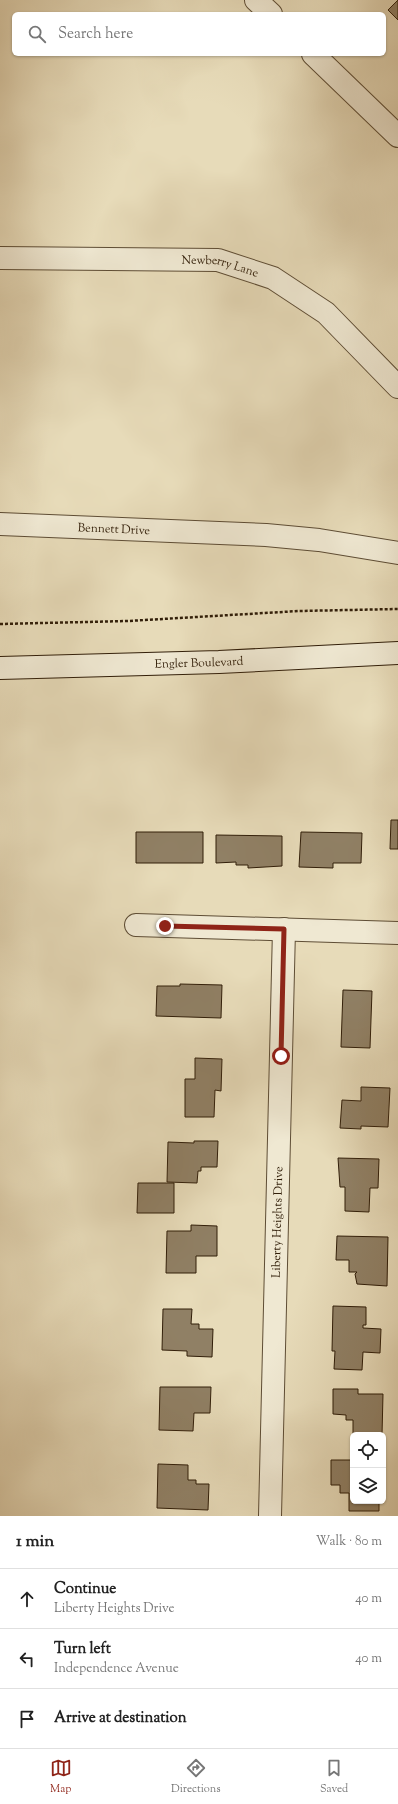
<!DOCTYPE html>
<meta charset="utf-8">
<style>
body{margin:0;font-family:"Sorts Mill Goudy",serif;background:#f2f2f2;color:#222}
.controls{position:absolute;right:12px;bottom:12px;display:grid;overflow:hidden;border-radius:6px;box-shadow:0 1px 3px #0004}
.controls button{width:36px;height:36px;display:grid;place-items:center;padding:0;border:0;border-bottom:1px solid #e0e0e0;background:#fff;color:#222;font:20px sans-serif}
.stop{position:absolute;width:12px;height:12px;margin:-9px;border:3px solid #8f2418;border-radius:50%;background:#fff}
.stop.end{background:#8f2418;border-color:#fff;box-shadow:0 1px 4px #0008}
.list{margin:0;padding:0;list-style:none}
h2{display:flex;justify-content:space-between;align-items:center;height:52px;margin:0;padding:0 16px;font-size:17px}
h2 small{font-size:13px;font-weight:400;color:#767676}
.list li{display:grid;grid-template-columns:26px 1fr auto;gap:12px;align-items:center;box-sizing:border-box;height:60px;padding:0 16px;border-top:1px solid #e0e0e0}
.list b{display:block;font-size:15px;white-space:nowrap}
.list p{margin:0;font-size:13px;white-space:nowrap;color:#767676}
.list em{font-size:13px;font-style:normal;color:#767676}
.icon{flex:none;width:22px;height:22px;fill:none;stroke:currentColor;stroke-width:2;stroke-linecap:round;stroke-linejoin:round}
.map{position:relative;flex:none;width:398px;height:1516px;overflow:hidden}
.search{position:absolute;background:#fff;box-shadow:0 1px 3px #0004;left:12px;right:12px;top:12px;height:44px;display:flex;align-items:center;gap:10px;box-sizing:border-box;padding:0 14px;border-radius:6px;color:#767676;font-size:15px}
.sheet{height:232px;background:#fff}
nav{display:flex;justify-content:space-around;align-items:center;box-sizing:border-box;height:56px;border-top:1px solid #e0e0e0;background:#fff;font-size:11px;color:#767676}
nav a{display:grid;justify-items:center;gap:2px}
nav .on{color:#8f2418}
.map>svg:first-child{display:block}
.building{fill:#908065;stroke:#311e09}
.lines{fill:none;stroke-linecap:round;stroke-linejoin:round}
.minor-casing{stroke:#5e4d35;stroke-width:24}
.secondary-casing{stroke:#311e09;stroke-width:24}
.path{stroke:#311e09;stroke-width:2.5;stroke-dasharray:3 2;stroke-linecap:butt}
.minor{stroke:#efe8d2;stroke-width:22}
.secondary{stroke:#efe8d2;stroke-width:22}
.route{stroke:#8f2418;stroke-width:5}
.labels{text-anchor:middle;stroke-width:4;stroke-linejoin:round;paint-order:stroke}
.street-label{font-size:12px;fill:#311e09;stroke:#efe8d2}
</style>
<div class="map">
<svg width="398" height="1516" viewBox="0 0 398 1516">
<rect width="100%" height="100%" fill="#e7dbb9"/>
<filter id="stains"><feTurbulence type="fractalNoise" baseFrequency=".005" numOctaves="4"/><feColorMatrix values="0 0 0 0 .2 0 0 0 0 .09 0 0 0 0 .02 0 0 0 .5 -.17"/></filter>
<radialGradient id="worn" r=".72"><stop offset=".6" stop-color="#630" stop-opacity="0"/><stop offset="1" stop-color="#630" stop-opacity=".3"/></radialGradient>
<path class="building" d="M 398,0 L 398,20 L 388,10 Z
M 391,820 L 398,820 L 398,849 L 390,849 Z
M 136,832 L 203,832 L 203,863 L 136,863 Z
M 301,832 L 362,833 L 361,863 L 333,863 L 333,868 L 299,867 Z
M 216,835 L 282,836 L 282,866 L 248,868 L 248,865 L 236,865 L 236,862 L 216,863 Z
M 180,984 L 222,985 L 221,1018 L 156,1016 L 157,986 L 180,986 Z
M 343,990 L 372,991 L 370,1048 L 341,1047 Z
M 195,1058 L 222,1059 L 221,1091 L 215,1090 L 214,1117 L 185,1117 L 185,1079 L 195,1079 Z
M 361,1087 L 390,1088 L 388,1127 L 361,1126 L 361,1129 L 340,1128 L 342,1100 L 361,1101 Z
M 194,1141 L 218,1141 L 217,1167 L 201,1167 L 201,1171 L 198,1171 L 197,1183 L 167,1182 L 168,1142 L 194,1143 Z
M 338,1158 L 379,1159 L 378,1188 L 370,1188 L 369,1212 L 345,1211 L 345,1187 L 340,1187 Z
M 138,1183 L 174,1183 L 174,1213 L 137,1213 Z
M 191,1225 L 217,1226 L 217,1256 L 196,1256 L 196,1273 L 166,1273 L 167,1231 L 191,1231 Z
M 337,1236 L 388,1237 L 387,1286 L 357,1284 L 355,1274 L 357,1272 L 349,1272 L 349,1260 L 336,1260 Z
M 333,1306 L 366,1307 L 366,1325 L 363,1325 L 363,1328 L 381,1329 L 380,1353 L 363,1352 L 362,1370 L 334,1369 L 335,1351 L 332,1351 Z
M 163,1309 L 192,1309 L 191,1324 L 199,1324 L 199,1329 L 213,1329 L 212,1357 L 187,1356 L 187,1351 L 162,1350 Z
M 160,1387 L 211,1387 L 210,1413 L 194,1413 L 193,1431 L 159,1430 Z
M 333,1389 L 358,1389 L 358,1394 L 383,1394 L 382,1435 L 353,1435 L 353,1438 L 353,1420 L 346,1420 L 346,1415 L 333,1414 Z
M 331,1460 L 353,1460 L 353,1501 L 379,1501 L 379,1511 L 349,1511 L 349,1493 L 340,1493 L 340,1485 L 331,1485 Z
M 158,1464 L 188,1465 L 188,1480 L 196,1480 L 196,1484 L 209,1484 L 208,1510 L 157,1508 Z"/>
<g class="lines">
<g class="minor-casing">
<g id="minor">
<path d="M 256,0 L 271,14"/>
<path d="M 313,54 L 398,136"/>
<path id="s1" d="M 0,258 L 218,260 L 273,278 L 326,313 L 398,387"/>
<path id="s2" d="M 0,524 L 266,535 L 319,540 L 398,553"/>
<path d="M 136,925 L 398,933"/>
<path id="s3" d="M 270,1516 L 284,929"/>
</g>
</g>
<g class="secondary-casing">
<g id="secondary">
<path id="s4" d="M 0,668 L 219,662 L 398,653"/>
</g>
</g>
<path class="path" d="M 0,624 L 128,621 L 299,611 L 398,609"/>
<use href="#minor" class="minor"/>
<use href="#secondary" class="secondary"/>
</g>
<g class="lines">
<path class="route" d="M 165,926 L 284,929 L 281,1056"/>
</g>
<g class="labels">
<g class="street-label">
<text dy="4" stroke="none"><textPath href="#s1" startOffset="221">Newberry Lane</textPath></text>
<text dy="4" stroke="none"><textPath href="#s2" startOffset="114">Bennett Drive</textPath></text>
<text dy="4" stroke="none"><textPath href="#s4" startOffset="199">Engler Boulevard</textPath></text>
<text dy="4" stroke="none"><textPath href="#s3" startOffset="294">Liberty Heights Drive</textPath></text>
</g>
</g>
<rect width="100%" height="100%" filter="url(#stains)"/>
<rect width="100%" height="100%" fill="url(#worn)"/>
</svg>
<div class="controls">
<button><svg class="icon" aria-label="locate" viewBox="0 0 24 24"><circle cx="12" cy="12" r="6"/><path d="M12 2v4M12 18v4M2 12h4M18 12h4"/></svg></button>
<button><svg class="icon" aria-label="layers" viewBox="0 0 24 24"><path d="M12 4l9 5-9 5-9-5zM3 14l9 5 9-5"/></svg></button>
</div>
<div class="stop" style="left:281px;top:1056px"></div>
<div class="stop end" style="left:165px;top:926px"></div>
<div class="search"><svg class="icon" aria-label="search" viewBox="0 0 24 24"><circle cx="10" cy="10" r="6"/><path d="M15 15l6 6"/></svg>Search here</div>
</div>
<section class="sheet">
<h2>1 min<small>Walk · 80 m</small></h2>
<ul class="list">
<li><svg class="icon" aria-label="ahead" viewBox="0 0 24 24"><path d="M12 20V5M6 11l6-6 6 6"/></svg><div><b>Continue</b><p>Liberty Heights Drive</p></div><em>40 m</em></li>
<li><svg class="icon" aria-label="left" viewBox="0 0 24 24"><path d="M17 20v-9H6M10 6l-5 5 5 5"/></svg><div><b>Turn left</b><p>Independence Avenue</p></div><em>40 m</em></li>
<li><svg class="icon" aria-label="arrive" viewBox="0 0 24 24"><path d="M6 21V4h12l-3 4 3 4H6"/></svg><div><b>Arrive at destination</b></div></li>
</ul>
</section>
<nav>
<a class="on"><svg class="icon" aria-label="map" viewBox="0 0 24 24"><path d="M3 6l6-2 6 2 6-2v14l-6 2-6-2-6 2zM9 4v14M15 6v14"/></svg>Map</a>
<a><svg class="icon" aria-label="directions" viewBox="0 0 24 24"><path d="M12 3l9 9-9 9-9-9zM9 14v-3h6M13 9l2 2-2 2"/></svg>Directions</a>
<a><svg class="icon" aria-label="saved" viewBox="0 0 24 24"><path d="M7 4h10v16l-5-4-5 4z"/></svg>Saved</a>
</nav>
